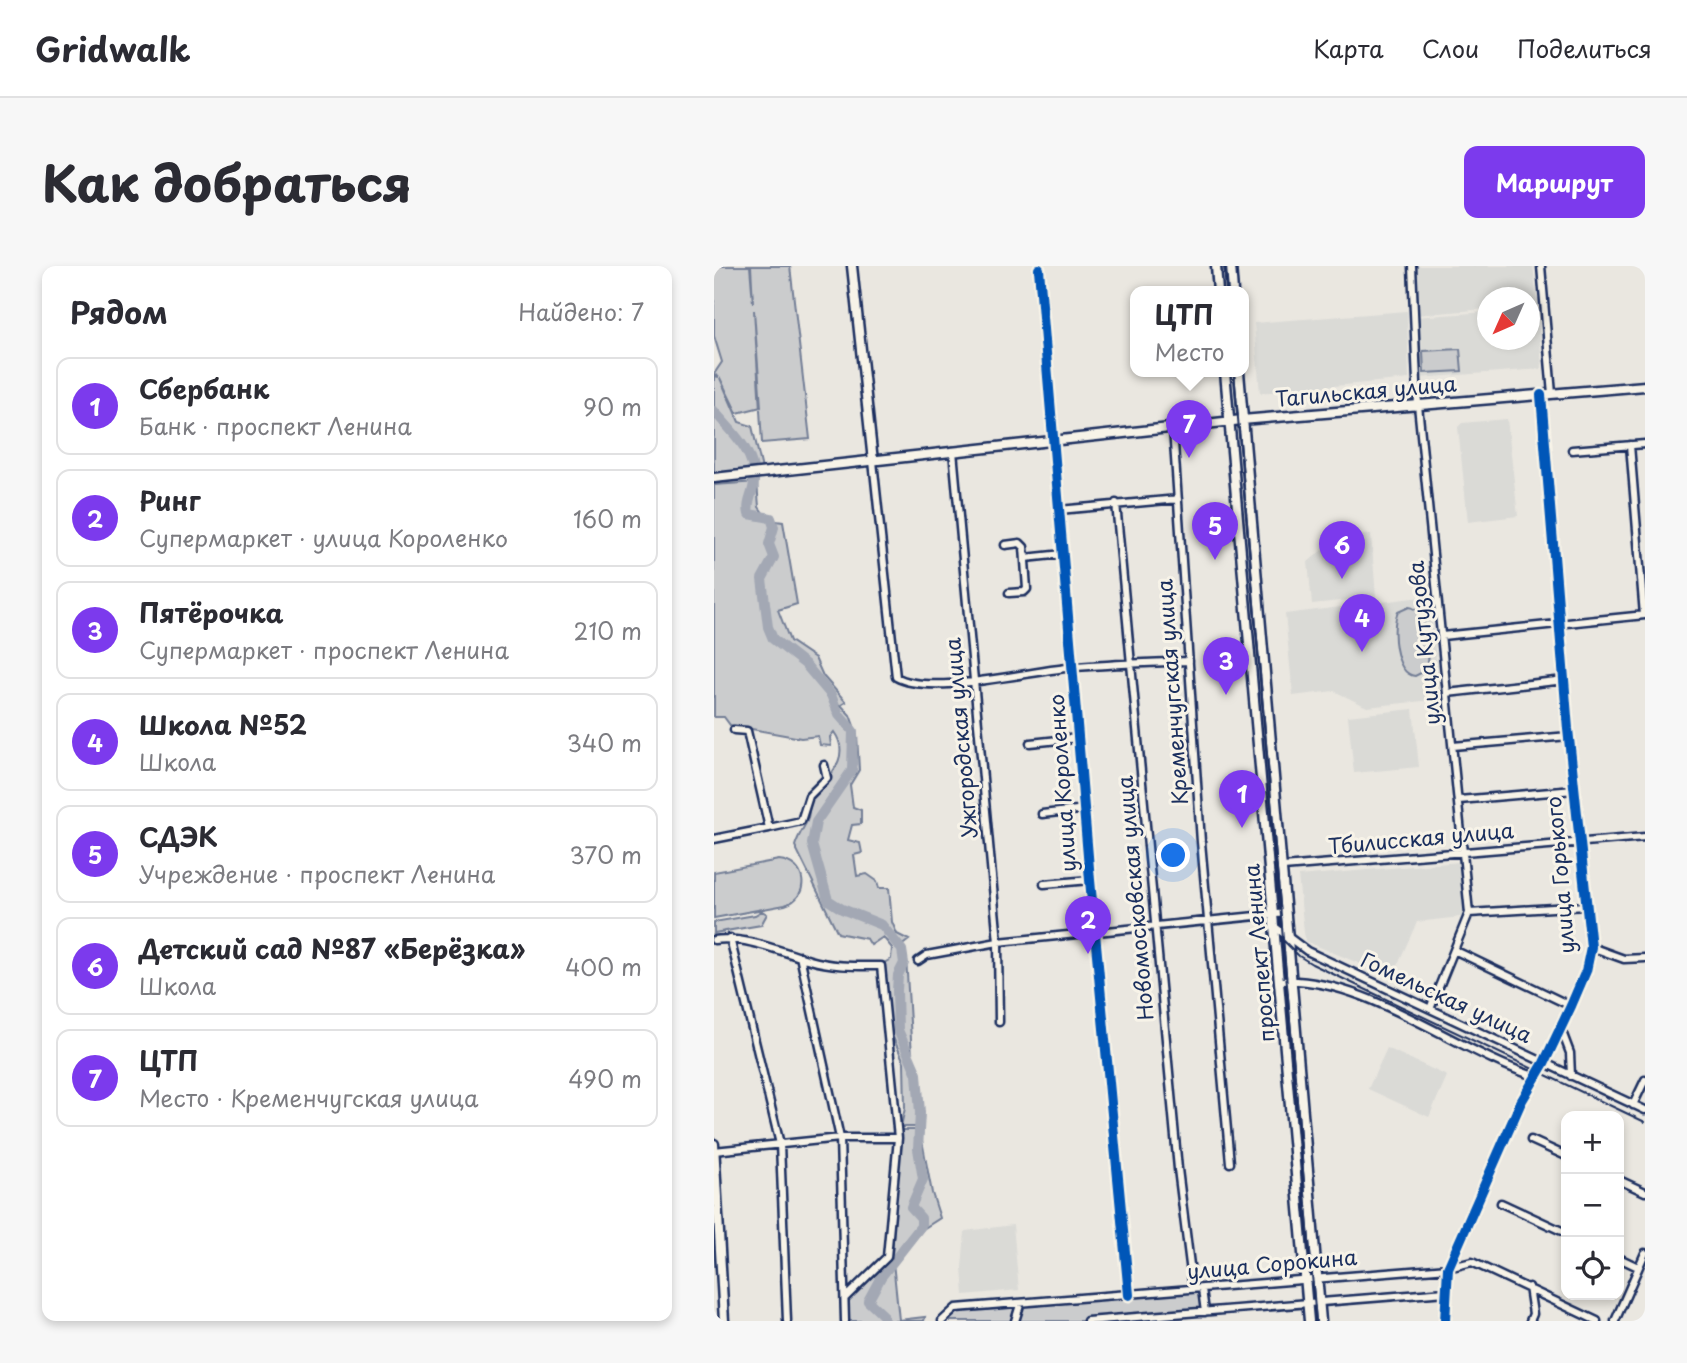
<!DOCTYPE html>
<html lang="ru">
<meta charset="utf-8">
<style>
body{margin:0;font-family:"Playpen Sans",sans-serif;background:#f7f7f7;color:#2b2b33}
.controls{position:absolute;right:21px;bottom:21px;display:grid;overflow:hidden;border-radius:14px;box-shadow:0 4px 10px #0003}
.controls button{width:63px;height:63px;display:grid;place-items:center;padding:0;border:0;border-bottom:2px solid #e1e1e2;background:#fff;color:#2b2b33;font:35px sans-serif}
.compass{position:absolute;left:763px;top:21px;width:63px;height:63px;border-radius:50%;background:#fff;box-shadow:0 4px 10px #0003;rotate:225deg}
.you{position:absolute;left:460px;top:590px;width:24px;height:24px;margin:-18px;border:5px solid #fff;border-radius:50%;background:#1a73e8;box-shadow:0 0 0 10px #1a73e833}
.badge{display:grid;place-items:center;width:46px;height:46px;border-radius:50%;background:#7c3aed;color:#fff;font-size:23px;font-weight:700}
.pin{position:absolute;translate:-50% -58px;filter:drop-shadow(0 2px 4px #0008)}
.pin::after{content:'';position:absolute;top:37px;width:24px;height:21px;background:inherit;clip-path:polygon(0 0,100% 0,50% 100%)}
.popup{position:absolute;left:416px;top:20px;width:119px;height:91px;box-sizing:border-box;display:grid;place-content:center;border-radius:14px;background:#fff;filter:drop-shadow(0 2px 5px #0005);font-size:23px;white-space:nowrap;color:#7c7c81}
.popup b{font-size:26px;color:#2b2b33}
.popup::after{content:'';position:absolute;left:50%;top:100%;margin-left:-14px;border:14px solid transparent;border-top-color:#fff}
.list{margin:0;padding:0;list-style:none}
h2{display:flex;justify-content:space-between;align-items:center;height:91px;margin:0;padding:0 28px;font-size:30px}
h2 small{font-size:23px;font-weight:400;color:#7c7c81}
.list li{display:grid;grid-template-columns:46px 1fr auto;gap:21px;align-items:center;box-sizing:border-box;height:98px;margin:0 14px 14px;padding:0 14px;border:2px solid #e1e1e2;border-radius:14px}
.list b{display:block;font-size:26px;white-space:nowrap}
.list p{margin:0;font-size:23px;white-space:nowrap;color:#7c7c81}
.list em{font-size:23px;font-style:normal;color:#7c7c81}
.icon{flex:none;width:38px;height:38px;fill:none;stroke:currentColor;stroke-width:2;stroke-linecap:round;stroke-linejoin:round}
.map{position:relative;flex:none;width:931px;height:1055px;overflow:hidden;border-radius:14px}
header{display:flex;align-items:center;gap:42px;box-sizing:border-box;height:98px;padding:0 35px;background:#fff;border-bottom:2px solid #e1e1e2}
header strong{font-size:33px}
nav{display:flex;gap:38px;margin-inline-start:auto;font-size:24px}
.intro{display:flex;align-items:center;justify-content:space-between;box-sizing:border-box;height:168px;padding:0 42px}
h1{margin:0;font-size:49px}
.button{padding:18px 32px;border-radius:14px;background:#7c3aed;color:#fff;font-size:24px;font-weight:700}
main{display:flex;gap:42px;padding:0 42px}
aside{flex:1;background:#fff;border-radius:14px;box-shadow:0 4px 10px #0003}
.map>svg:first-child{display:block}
.built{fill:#dadad6}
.green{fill:#cbcccd;stroke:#737e96;stroke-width:2}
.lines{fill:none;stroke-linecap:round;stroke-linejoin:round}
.river{stroke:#a3a8b4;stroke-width:10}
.minor-casing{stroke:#1b2f5e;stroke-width:11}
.major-casing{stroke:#1b2f5e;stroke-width:13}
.minor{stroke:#f7f3e8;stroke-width:6}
.major{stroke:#f7f3e8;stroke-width:8}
.tram{stroke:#1b2f5e;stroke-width:2}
.cycleway-casing{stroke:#f7f3e8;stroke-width:15}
.cycleway{stroke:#0057b8;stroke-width:10}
.labels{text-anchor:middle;stroke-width:6;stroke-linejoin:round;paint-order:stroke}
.street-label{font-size:21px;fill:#1b2f5e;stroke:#f7f3e8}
</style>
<header>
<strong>Gridwalk</strong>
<nav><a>Карта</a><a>Слои</a><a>Поделиться</a></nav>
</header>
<div class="intro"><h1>Как добраться</h1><a class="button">Маршрут</a></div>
<main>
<aside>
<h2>Рядом<small>Найдено: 7</small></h2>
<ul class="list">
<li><span class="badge">1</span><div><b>Сбербанк</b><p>Банк · проспект Ленина</p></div><em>90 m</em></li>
<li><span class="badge">2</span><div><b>Ринг</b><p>Супермаркет · улица Короленко</p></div><em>160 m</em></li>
<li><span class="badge">3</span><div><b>Пятёрочка</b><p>Супермаркет · проспект Ленина</p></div><em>210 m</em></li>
<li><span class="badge">4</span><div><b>Школа №52</b><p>Школа</p></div><em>340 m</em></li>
<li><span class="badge">5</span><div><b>СДЭК</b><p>Учреждение · проспект Ленина</p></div><em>370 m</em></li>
<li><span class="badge">6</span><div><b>Детский сад №87 «Берёзка»</b><p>Школа</p></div><em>400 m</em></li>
<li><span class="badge">7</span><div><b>ЦТП</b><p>Место · Кременчугская улица</p></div><em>490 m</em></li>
</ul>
</aside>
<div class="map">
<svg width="931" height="1055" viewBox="0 0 931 1055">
<rect width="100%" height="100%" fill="#eae7e0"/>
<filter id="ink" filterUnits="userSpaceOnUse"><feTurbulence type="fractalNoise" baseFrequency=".0143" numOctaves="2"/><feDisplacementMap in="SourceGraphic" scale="14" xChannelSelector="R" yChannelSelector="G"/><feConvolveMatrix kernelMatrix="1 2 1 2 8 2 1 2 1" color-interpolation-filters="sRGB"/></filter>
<g filter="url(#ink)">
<path class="built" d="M 701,0 L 819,0 L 824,40 L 816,40 L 816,32 L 774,32 L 773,43 L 701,49 Z
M 824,42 L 828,103 L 704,112 L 701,51 L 773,46 L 774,74 L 816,74 L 816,43 Z
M 693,45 L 695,113 L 546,127 L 540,57 Z
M 793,153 L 804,250 L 754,256 L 744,161 L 748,157 Z
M 657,268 L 662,331 L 598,338 L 594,296 L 622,272 Z
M 715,330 L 727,433 L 653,441 L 620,425 L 579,430 L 571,348 Z
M 699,443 L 705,501 L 640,507 L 634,450 Z
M 746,596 L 752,646 L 746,651 L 703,656 L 678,711 L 591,675 L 584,610 Z
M 673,782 L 733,810 L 715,851 L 654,823 Z
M 299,959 L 305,1024 L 250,1029 L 248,1002 L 251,965 Z"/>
<path class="green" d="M 0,0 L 36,0 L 39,37 L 37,0 L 76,0 L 96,173 L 48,177 L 40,44 L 47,141 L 23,147 L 6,112 L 25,156 L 38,160 L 48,203 L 0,208 L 0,110 L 5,111 L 0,108 L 8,96 L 0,70 Z
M 746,83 L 748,105 L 710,107 L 709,85 Z
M 43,216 L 45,241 L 54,254 L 69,256 L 83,338 L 64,344 L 76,375 L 101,392 L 109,410 L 132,436 L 127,439 L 136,449 L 143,468 L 145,504 L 136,519 L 139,541 L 147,544 L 147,558 L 138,559 L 134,574 L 146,577 L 148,587 L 140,589 L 143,610 L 153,608 L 163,615 L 165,622 L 175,622 L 178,656 L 183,668 L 195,674 L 186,681 L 192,691 L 199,806 L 208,844 L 204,861 L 187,861 L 191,842 L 190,796 L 177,767 L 170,697 L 177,693 L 178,682 L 169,671 L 157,679 L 153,673 L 124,667 L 81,580 C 84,570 89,563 93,555 C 96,548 94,540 98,533 C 112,513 139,492 120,466 L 116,471 L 117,480 L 106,479 L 104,470 L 87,472 L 16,459 L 10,451 L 0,451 L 0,219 Z
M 695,341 C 715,343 719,391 711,405 L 701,410 C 680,408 677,360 684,346 Z
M 65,594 C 93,596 97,631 71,639 L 0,652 L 0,606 Z
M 48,645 L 53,648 L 47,659 L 0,667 L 0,656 L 41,649 Z
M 186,864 L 206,864 L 218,927 L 226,952 L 209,963 L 179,996 L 185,1054 L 211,1051 L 210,1055 L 135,1055 L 135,1032 L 178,990 Z
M 488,1023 L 491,1046 L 373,1055 L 228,1055 L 242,1042 Z"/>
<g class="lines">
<path class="river" d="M 0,145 C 18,166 42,186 40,216 C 39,229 32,236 35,248 L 57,252 L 60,261 L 55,278 L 60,291 L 48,313 L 54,361 L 59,373 L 91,398 L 117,429 L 125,449 L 139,465 L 138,504 L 102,556 L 98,578 L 114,634 L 128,643 L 168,659 L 188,684 L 190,697 L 184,709 L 183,724 L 184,764 L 203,808 L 206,847 L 204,883 L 209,913 L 197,941 L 207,952 L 207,960 L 167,1011 L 154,1035 L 169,1049 L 170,1055"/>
<g class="minor-casing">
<path id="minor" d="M 698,0 L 704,139 L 755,647 L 716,743
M 827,0 L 838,128
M 325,3 L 376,614 L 415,1029
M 459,162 L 487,576 L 516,897
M 916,179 L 930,349
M 858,184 L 931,178
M 239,185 L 284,676 L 285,756
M 159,195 L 182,411 C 217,431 318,404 362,401 C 400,398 438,397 475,395
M 402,237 L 464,903 L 479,1023
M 345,244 L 464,233
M 291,279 L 306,277 L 310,281 L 313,323 L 310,326 L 295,327
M 311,292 L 349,288
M 728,370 L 931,349
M 733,427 L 851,414
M 316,477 L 364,472
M 739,480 L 855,470
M 745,534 L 860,524
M 328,548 L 372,543
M 55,562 L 87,555 L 95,530 L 113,512 L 110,499
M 0,573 L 55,562 L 33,465 L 20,464
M 569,601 L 931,571
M 330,618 L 376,614
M 755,647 L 872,640
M 561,661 L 593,685 L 931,844
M 16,672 L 66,878 L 73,1055
M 0,674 C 31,670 66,685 96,694 C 119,701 143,700 167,700 L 184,872 L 173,991 L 131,1032
M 877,681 L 910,693 L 931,692
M 742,685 L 857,740
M 86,690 L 126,872 L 131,1055
M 204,695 L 213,689 L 284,676 L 572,647
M 566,715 C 650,709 744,787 823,811
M 847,763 L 856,787 L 857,810
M 919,839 L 931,814
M 817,874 L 852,890
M 0,885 L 126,872 L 184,872
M 905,914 L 931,926
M 787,937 L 852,967
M 905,992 L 924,1001
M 815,1021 L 819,1048 L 816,1055
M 488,1023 L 491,1046
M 228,1055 L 242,1042 L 734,1002 L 758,996 L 883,1055
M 301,1055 L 306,1039
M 373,1055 L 732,1026
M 731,1055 L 734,1002 L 807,836 L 830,797 L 857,740 L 872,705 L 877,681 L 854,463 L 827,129
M 901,1055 L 931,987"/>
</g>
<g class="major-casing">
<path id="major" d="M 138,0 L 159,195
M 502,0 L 504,26
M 517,0 L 519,26
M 511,106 L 595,1055
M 525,106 L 607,1055
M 0,212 L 528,154 L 931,120
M 0,878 L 10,1055"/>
</g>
<use href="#minor" class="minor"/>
<use href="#major" class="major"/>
<path class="tram" d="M 510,0 L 512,26
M 520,106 L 602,1055
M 569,674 L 585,690 L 598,698 L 931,856"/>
<g class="cycleway-casing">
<path id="cycleway" d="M 325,3 L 376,614 L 415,1029
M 731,1055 L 734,1002 L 807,836 L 830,797 L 857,740 L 872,705 L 877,681 L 854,463 L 827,129"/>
</g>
<use href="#cycleway" class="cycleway"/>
</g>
</g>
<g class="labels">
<g class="street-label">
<text transform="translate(652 126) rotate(-5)" y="7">Тагильская улица</text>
<text transform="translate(711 377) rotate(-96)" y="7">улица Кутузова</text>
<text transform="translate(459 426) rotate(-94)" y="7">Кременчугская улица</text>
<text transform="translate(248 472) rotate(-95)" y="7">Ужгородская улица</text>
<text transform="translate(349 517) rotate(-94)" y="7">улица Короленко</text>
<text transform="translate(707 573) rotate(-5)" y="7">Тбилисская улица</text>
<text transform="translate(847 609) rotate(-95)" y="7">улица Горького</text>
<text transform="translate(422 632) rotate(-95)" y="7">Новомосковская улица</text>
<text transform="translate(546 687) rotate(-95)" y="7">проспект Ленина</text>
<text transform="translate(732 732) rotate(25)" y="7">Гомельская улица</text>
<text transform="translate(558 999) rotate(-5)" y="7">улица Сорокина</text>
</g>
</g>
</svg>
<div class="controls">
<button>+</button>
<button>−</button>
<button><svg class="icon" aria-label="locate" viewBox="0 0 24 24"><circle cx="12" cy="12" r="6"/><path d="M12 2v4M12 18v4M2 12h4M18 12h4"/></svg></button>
</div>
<svg class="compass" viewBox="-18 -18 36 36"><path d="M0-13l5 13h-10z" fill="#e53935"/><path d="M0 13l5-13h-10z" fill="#7c7c81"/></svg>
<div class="you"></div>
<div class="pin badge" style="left:528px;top:562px">1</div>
<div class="pin badge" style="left:374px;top:688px">2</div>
<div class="pin badge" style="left:512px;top:429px">3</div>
<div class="pin badge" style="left:648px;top:386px">4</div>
<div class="pin badge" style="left:501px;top:294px">5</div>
<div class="pin badge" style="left:628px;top:313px">6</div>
<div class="pin badge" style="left:475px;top:192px">7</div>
<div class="popup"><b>ЦТП</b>Место</div>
</div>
</main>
